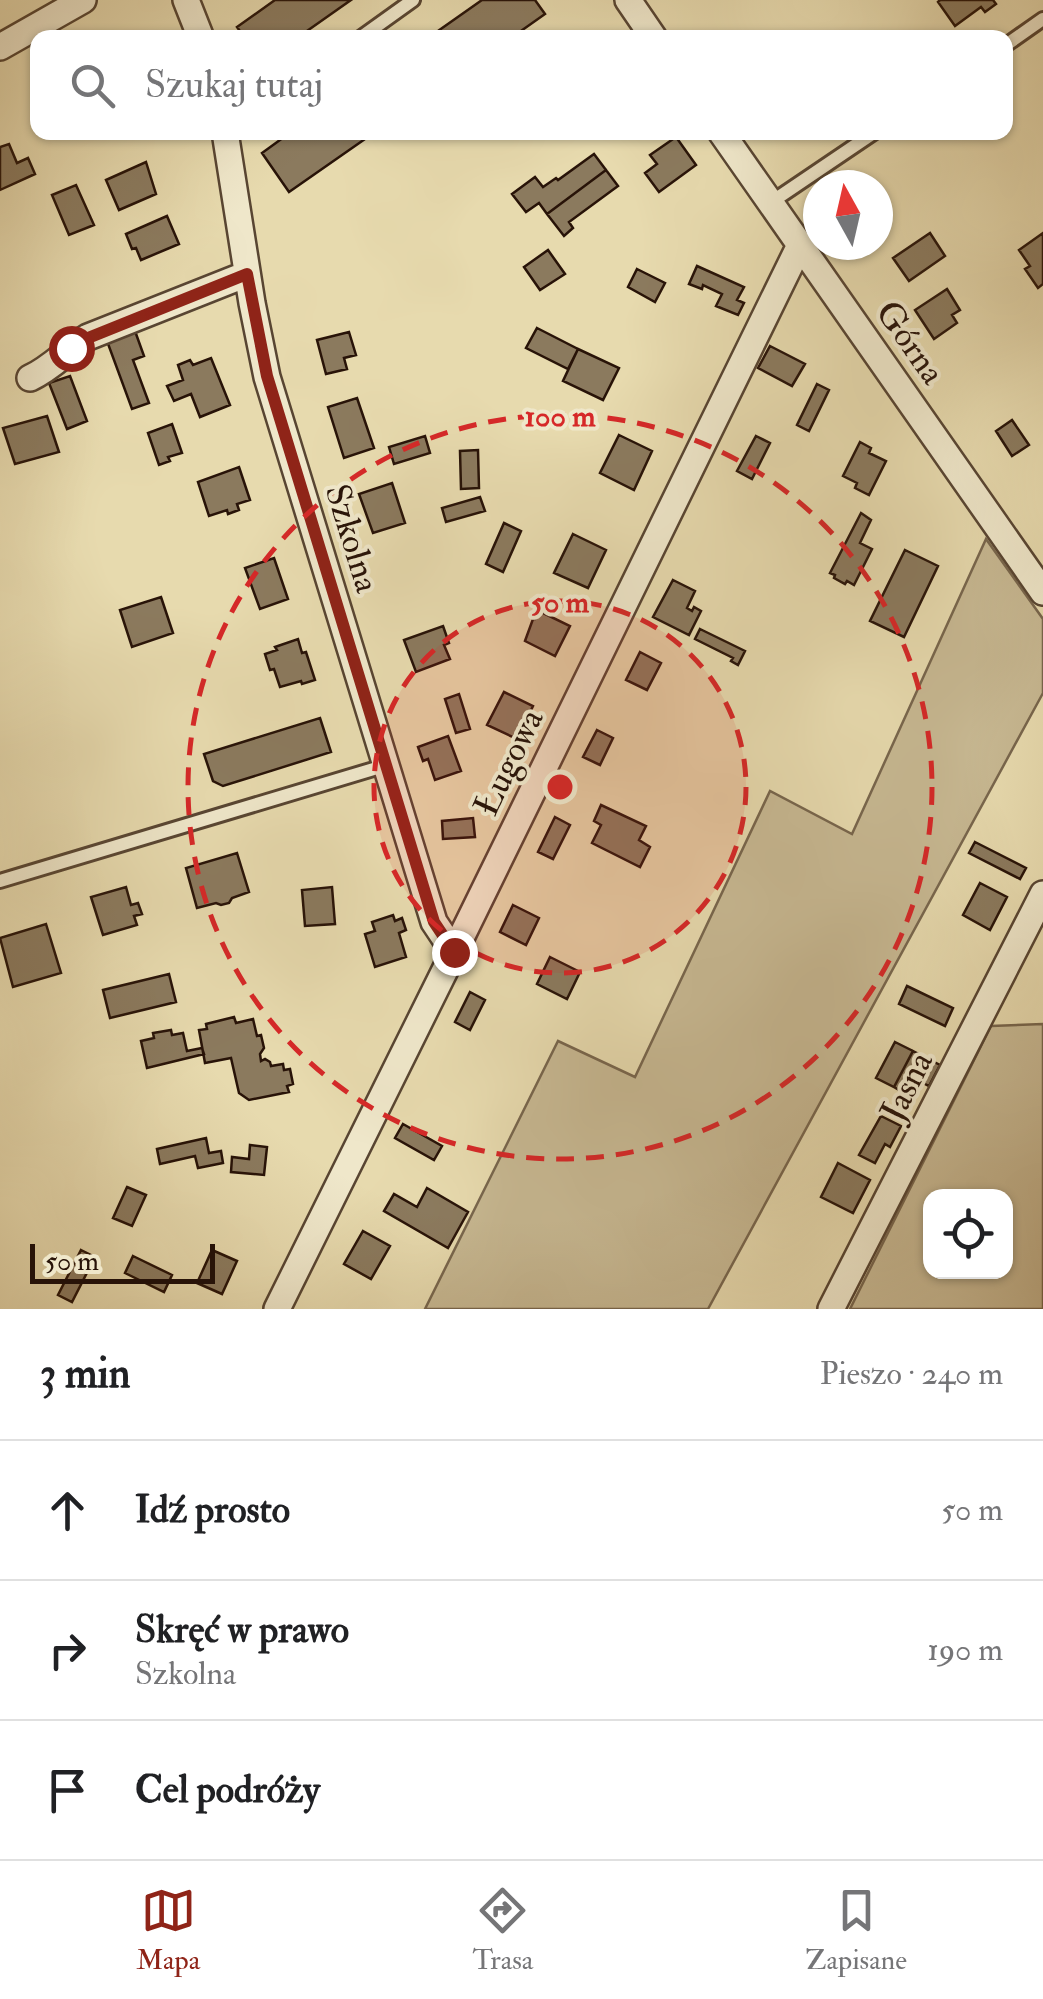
<!DOCTYPE html>
<html lang="pl">
<meta charset="utf-8">
<style>
body{margin:0;font-family:"IM FELL Double Pica",serif;background:#f6f6f6;color:#202124}
.controls{position:absolute;right:30px;bottom:30px;display:grid;overflow:hidden;border-radius:20px;box-shadow:0 2px 8px #0004}
.controls button{width:90px;height:90px;display:grid;place-items:center;padding:0;border:0;border-bottom:2px solid #e0e0e0;background:#fff;color:#202124;font:50px sans-serif}
.compass{position:absolute;left:803px;top:170px;width:90px;height:90px;border-radius:50%;background:#fff;box-shadow:0 2px 8px #0004;rotate:352deg}
.scale{position:absolute;left:30px;bottom:25px;width:185px;box-sizing:border-box;padding-left:10px;border:5px solid #281308;border-top:0;font-size:28px;line-height:35px;white-space:nowrap;color:#281308;-webkit-text-stroke:8px #efe7ca;paint-order:stroke}
.stop{position:absolute;width:30px;height:30px;margin:-22px;border:8px solid #8f2418;border-radius:50%;background:#fff}
.stop.end{background:#8f2418;border-color:#fff;box-shadow:0 2px 10px #0008}
.list{margin:0;padding:0;list-style:none}
h2{display:flex;justify-content:space-between;align-items:center;height:130px;margin:0;padding:0 40px;font-size:42px}
h2 small{font-size:32px;font-weight:400;color:#757577}
.list li{display:grid;grid-template-columns:65px 1fr auto;gap:30px;align-items:center;box-sizing:border-box;height:140px;padding:0 40px;border-top:2px solid #e0e0e0}
.list b{display:block;font-size:38px;white-space:nowrap}
.list p{margin:0;font-size:32px;white-space:nowrap;color:#757577}
.list em{font-size:32px;font-style:normal;color:#757577}
.icon{flex:none;width:55px;height:55px;fill:none;stroke:currentColor;stroke-width:2;stroke-linecap:round;stroke-linejoin:round}
.map{position:relative;flex:none;width:1043px;height:1309px;overflow:hidden}
.search{position:absolute;background:#fff;box-shadow:0 2px 8px #0004;left:30px;right:30px;top:30px;height:110px;display:flex;align-items:center;gap:25px;box-sizing:border-box;padding:0 35px;border-radius:20px;color:#757577;font-size:38px}
.sheet{height:550px;background:#fff}
nav{display:flex;justify-content:space-around;align-items:center;box-sizing:border-box;height:140px;border-top:2px solid #e0e0e0;background:#fff;font-size:28px;color:#757577}
nav a{display:grid;justify-items:center;gap:5px}
nav .on{color:#8f2418}
.map>svg:first-child{display:block}
.green{fill:#c7b892;stroke:#78664d;stroke-width:2.5;fill-rule:evenodd}
.building{fill:#8b7a5e;stroke:#281308;stroke-width:2.5}
.lines{fill:none;stroke-linecap:round;stroke-linejoin:round}
.service-casing{stroke:#584532;stroke-width:18}
.minor-casing{stroke:#584532;stroke-width:30}
.service{stroke:#efe7ca;stroke-width:12}
.minor{stroke:#efe7ca;stroke-width:25}
.route{stroke:#8f2418;stroke-width:12}
.ring{fill:none;stroke:#d62828;stroke-width:5;stroke-dasharray:18 12}
.labels{text-anchor:middle;stroke-width:8;stroke-linejoin:round;paint-order:stroke}
.street-label{font-size:35px;fill:#281308;stroke:#efe7ca}
.centre{fill:#d62828;stroke:#efe7ca;stroke-width:5}
.ring-label{font-size:30px;text-anchor:middle;font-weight:bold;fill:#d62828;stroke:#efe7ca;stroke-width:8;stroke-linejoin:round;paint-order:stroke}
</style>
<div class="map">
<svg width="1043" height="1309" viewBox="0 0 1043 1309">
<rect width="100%" height="100%" fill="#e7daae"/>
<filter id="stains"><feTurbulence type="fractalNoise" baseFrequency=".002" numOctaves="4"/><feColorMatrix values="0 0 0 0 .2 0 0 0 0 .09 0 0 0 0 .02 0 0 0 .5 -.17"/></filter>
<radialGradient id="worn" r=".72"><stop offset=".6" stop-color="#630" stop-opacity="0"/><stop offset="1" stop-color="#630" stop-opacity=".3"/></radialGradient>
<path class="green" d="M 986,539 L 1043,619 L 1043,693 L 708,1309 L 425,1309 L 558,1041 L 635,1077 L 770,791 L 852,834 Z
M 1043,1024 L 1043,1309 L 850,1309 L 991,1026 ZM 930,1196 L 1006,1196 L 1006,1272 L 930,1272 Z"/>
<path class="building" d="M 275,0 L 351,0 L 297,38 L 245,38 L 237,27 Z
M 482,0 L 535,0 L 545,14 L 511,38 L 428,38 Z
M 940,0 L 993,0 L 996,4 L 985,12 L 981,7 L 955,26 L 938,2 Z
M 291,132 L 375,132 L 289,192 L 262,153 Z
M 676,137 L 696,165 L 659,192 L 645,173 L 657,164 L 650,155 Z
M 9,144 L 17,163 L 28,158 L 35,174 L 0,190 L 0,147 Z
M 594,154 L 606,170 L 547,214 L 539,203 L 526,212 L 512,194 L 535,177 L 543,187 L 556,178 L 558,180 Z
M 146,162 L 156,194 L 119,210 L 106,180 Z
M 606,170 L 618,186 L 569,222 L 573,228 L 564,236 L 547,214 Z
M 76,185 L 94,225 L 69,235 L 52,195 Z
M 167,216 L 179,244 L 141,260 L 136,248 L 132,249 L 126,234 Z
M 930,233 L 945,256 L 909,281 L 893,258 Z
M 1043,233 L 1043,284 L 1038,288 L 1025,269 L 1030,266 L 1019,250 Z
M 548,250 L 565,274 L 540,290 L 524,267 Z
M 697,266 L 744,287 L 737,300 L 744,303 L 738,315 L 716,306 L 722,294 L 703,285 L 702,289 L 689,284 Z
M 637,269 L 665,283 L 655,302 L 628,287 Z
M 947,289 L 960,310 L 952,315 L 957,323 L 934,339 L 915,310 Z
M 537,328 L 578,349 L 568,369 L 526,348 Z
M 135,331 L 144,356 L 133,360 L 149,403 L 132,409 L 107,341 Z
M 349,332 L 356,355 L 344,358 L 347,369 L 326,374 L 317,340 Z
M 770,346 L 805,364 L 792,386 L 758,368 Z
M 578,349 L 619,368 L 603,400 L 563,381 Z
M 211,358 L 230,405 L 200,417 L 191,394 L 174,401 L 167,386 L 183,380 L 178,365 L 190,360 L 193,365 Z
M 70,376 L 87,421 L 67,429 L 49,383 Z
M 817,384 L 829,390 L 809,431 L 797,425 Z
M 357,398 L 374,448 L 344,458 L 328,407 Z
M 47,416 L 59,452 L 15,464 L 3,428 Z
M 1012,420 L 1029,445 L 1012,456 L 996,431 Z
M 172,424 L 182,453 L 168,457 L 170,461 L 159,465 L 148,433 Z
M 619,435 L 652,451 L 634,490 L 600,473 Z
M 425,436 L 430,453 L 394,464 L 389,447 Z
M 756,436 L 770,443 L 752,479 L 737,471 Z
M 860,442 L 871,448 L 869,453 L 886,461 L 869,495 L 855,488 L 857,483 L 843,476 Z
M 478,450 L 479,488 L 461,489 L 460,451 Z
M 239,467 L 250,500 L 237,504 L 239,510 L 228,514 L 227,510 L 209,516 L 198,482 Z
M 392,483 L 405,523 L 373,533 L 359,494 Z
M 480,497 L 485,511 L 446,522 L 442,508 Z
M 861,513 L 871,520 L 860,543 L 872,549 L 854,585 L 847,581 L 845,584 L 834,578 L 835,575 L 830,573 Z
M 504,523 L 521,531 L 503,572 L 486,564 Z
M 573,534 L 606,550 L 588,588 L 554,573 Z
M 905,550 L 938,566 L 904,637 L 870,621 Z
M 274,558 L 288,599 L 260,609 L 245,568 Z
M 673,580 L 695,591 L 687,608 L 692,611 L 694,607 L 701,611 L 689,635 L 653,617 Z
M 161,597 L 173,633 L 132,647 L 120,610 Z
M 539,611 L 570,626 L 555,656 L 525,641 L 533,619 L 535,619 Z
M 443,626 L 449,643 L 444,645 L 450,659 L 416,672 L 404,640 Z
M 700,629 L 745,651 L 738,665 L 731,661 L 733,658 L 695,639 Z
M 298,639 L 302,653 L 306,652 L 315,680 L 302,684 L 301,681 L 280,687 L 274,669 L 270,670 L 265,654 L 277,650 L 275,647 Z
M 640,652 L 661,663 L 647,690 L 626,680 Z
M 504,692 L 533,706 L 517,739 L 487,725 Z
M 459,694 L 470,729 L 456,733 L 445,699 Z
M 320,718 L 331,752 L 223,786 L 213,781 L 204,754 Z
M 597,730 L 613,738 L 600,765 L 583,757 Z
M 448,736 L 461,771 L 435,780 L 428,759 L 423,761 L 418,747 Z
M 601,805 L 646,826 L 639,840 L 650,847 L 640,867 L 592,843 L 601,825 L 594,821 Z
M 555,817 L 570,825 L 553,859 L 538,852 Z
M 473,818 L 475,837 L 443,839 L 442,821 Z
M 975,842 L 1026,868 L 1020,879 L 969,853 Z
M 237,853 L 249,892 L 232,898 L 229,903 L 221,905 L 216,903 L 197,908 L 186,868 Z
M 980,883 L 1007,897 L 990,930 L 963,915 Z
M 126,887 L 131,905 L 138,903 L 142,914 L 134,916 L 137,925 L 103,935 L 91,897 Z
M 332,887 L 335,924 L 305,926 L 302,890 Z
M 513,905 L 539,918 L 526,945 L 500,932 Z
M 393,915 L 395,921 L 402,918 L 406,930 L 399,933 L 406,957 L 375,967 L 365,934 L 375,931 L 372,922 Z
M 46,924 L 61,973 L 13,987 L 0,938 Z
M 550,957 L 580,972 L 567,999 L 537,984 Z
M 169,974 L 176,1002 L 110,1018 L 103,990 Z
M 907,986 L 953,1008 L 945,1026 L 899,1004 Z
M 470,992 L 485,1000 L 470,1030 L 455,1022 Z
M 234,1017 L 236,1023 L 253,1019 L 257,1036 L 261,1035 L 264,1048 L 260,1054 L 261,1061 L 265,1059 L 270,1062 L 271,1066 L 283,1064 L 284,1070 L 290,1069 L 293,1084 L 287,1086 L 289,1092 L 249,1100 L 239,1093 L 231,1058 L 205,1063 L 199,1030 L 207,1029 L 206,1024 Z
M 171,1030 L 172,1035 L 183,1033 L 187,1051 L 202,1048 L 204,1054 L 147,1068 L 141,1041 L 154,1038 L 153,1033 Z
M 895,1042 L 913,1051 L 894,1087 L 876,1078 Z
M 913,1051 L 940,1065 L 929,1086 L 917,1080 L 909,1096 L 894,1087 Z
M 881,1116 L 901,1126 L 890,1147 L 885,1144 L 875,1163 L 859,1155 Z
M 403,1124 L 442,1146 L 434,1160 L 395,1138 Z
M 206,1138 L 209,1153 L 221,1151 L 223,1163 L 198,1168 L 195,1156 L 160,1164 L 157,1149 Z
M 250,1145 L 267,1147 L 264,1175 L 231,1172 L 232,1157 L 249,1159 Z
M 838,1163 L 870,1180 L 853,1213 L 821,1197 Z
M 127,1187 L 146,1195 L 132,1226 L 113,1218 Z
M 427,1188 L 468,1212 L 448,1248 L 384,1211 L 394,1194 L 417,1207 Z
M 363,1231 L 390,1246 L 371,1279 L 344,1264 Z
M 81,1250 L 95,1257 L 72,1302 L 58,1295 Z
M 212,1250 L 237,1261 L 222,1294 L 197,1283 Z
M 133,1256 L 172,1275 L 164,1292 L 125,1273 Z"/>
<g class="lines">
<g class="service-casing">
<path id="service" d="M 360,38 L 413,0
M 1006,45 L 1043,19
M 770,203 L 875,132
M 0,881 L 387,765"/>
</g>
<g class="minor-casing">
<path id="minor" d="M 186,0 L 201,38
M 628,0 L 654,38
M 0,47 L 83,0
M 225,132 L 252,303 L 267,377 L 434,922 L 454,952
M 721,132 L 1043,592
M 30,378 C 52,368 67,350 88,337 L 247,274
M 277,1309 L 454,952 L 800,245
M 831,1309 L 1043,894"/>
</g>
<use href="#service" class="service"/>
<use href="#minor" class="minor"/>
</g>
<g class="lines">
<path class="route" d="M 71,348 L 88,338 L 247,274 L 267,376 L 434,922 L 454,952"/>
</g>
<circle cx="560" cy="787" r="186" fill="#d62828" fill-opacity=".12"/>
<g class="ring">
<circle cx="560" cy="787" r="186"/>
<circle cx="560" cy="787" r="372"/>
</g>
<g class="labels">
<g class="street-label">
<text transform="translate(911 342) rotate(55)" y="12">Górna</text>
<text transform="translate(353 538) rotate(73)" y="12">Szkolna</text>
<text transform="translate(508 762) rotate(-64)" y="12">Ługowa</text>
<text transform="translate(906 1086) rotate(-63)" y="12">Jasna</text>
</g>
</g>
<circle cx="560" cy="787" r="15" class="centre"/>
<g class="ring-label">
<text x="560" y="426">100 m</text>
<text x="560" y="612">50 m</text>
</g>
<rect width="100%" height="100%" filter="url(#stains)"/>
<rect width="100%" height="100%" fill="url(#worn)"/>
</svg>
<div class="controls">
<button><svg class="icon" aria-label="locate" viewBox="0 0 24 24"><circle cx="12" cy="12" r="6"/><path d="M12 2v4M12 18v4M2 12h4M18 12h4"/></svg></button>
</div>
<svg class="compass" viewBox="-18 -18 36 36"><path d="M0-13l5 13h-10z" fill="#e53935"/><path d="M0 13l5-13h-10z" fill="#757577"/></svg>
<div class="scale">50 m</div>
<div class="stop" style="left:71px;top:348px"></div>
<div class="stop end" style="left:454px;top:952px"></div>
<div class="search"><svg class="icon" aria-label="search" viewBox="0 0 24 24"><circle cx="10" cy="10" r="6"/><path d="M15 15l6 6"/></svg>Szukaj tutaj</div>
</div>
<section class="sheet">
<h2>3 min<small>Pieszo · 240 m</small></h2>
<ul class="list">
<li><svg class="icon" aria-label="ahead" viewBox="0 0 24 24"><path d="M12 20V5M6 11l6-6 6 6"/></svg><div><b>Idź prosto</b></div><em>50 m</em></li>
<li><svg class="icon" aria-label="right" viewBox="0 0 24 24"><path d="M7 20v-9h11M14 6l5 5-5 5"/></svg><div><b>Skręć w prawo</b><p>Szkolna</p></div><em>190 m</em></li>
<li><svg class="icon" aria-label="arrive" viewBox="0 0 24 24"><path d="M6 21V4h12l-3 4 3 4H6"/></svg><div><b>Cel podróży</b></div></li>
</ul>
</section>
<nav>
<a class="on"><svg class="icon" aria-label="map" viewBox="0 0 24 24"><path d="M3 6l6-2 6 2 6-2v14l-6 2-6-2-6 2zM9 4v14M15 6v14"/></svg>Mapa</a>
<a><svg class="icon" aria-label="directions" viewBox="0 0 24 24"><path d="M12 3l9 9-9 9-9-9zM9 14v-3h6M13 9l2 2-2 2"/></svg>Trasa</a>
<a><svg class="icon" aria-label="saved" viewBox="0 0 24 24"><path d="M7 4h10v16l-5-4-5 4z"/></svg>Zapisane</a>
</nav>
